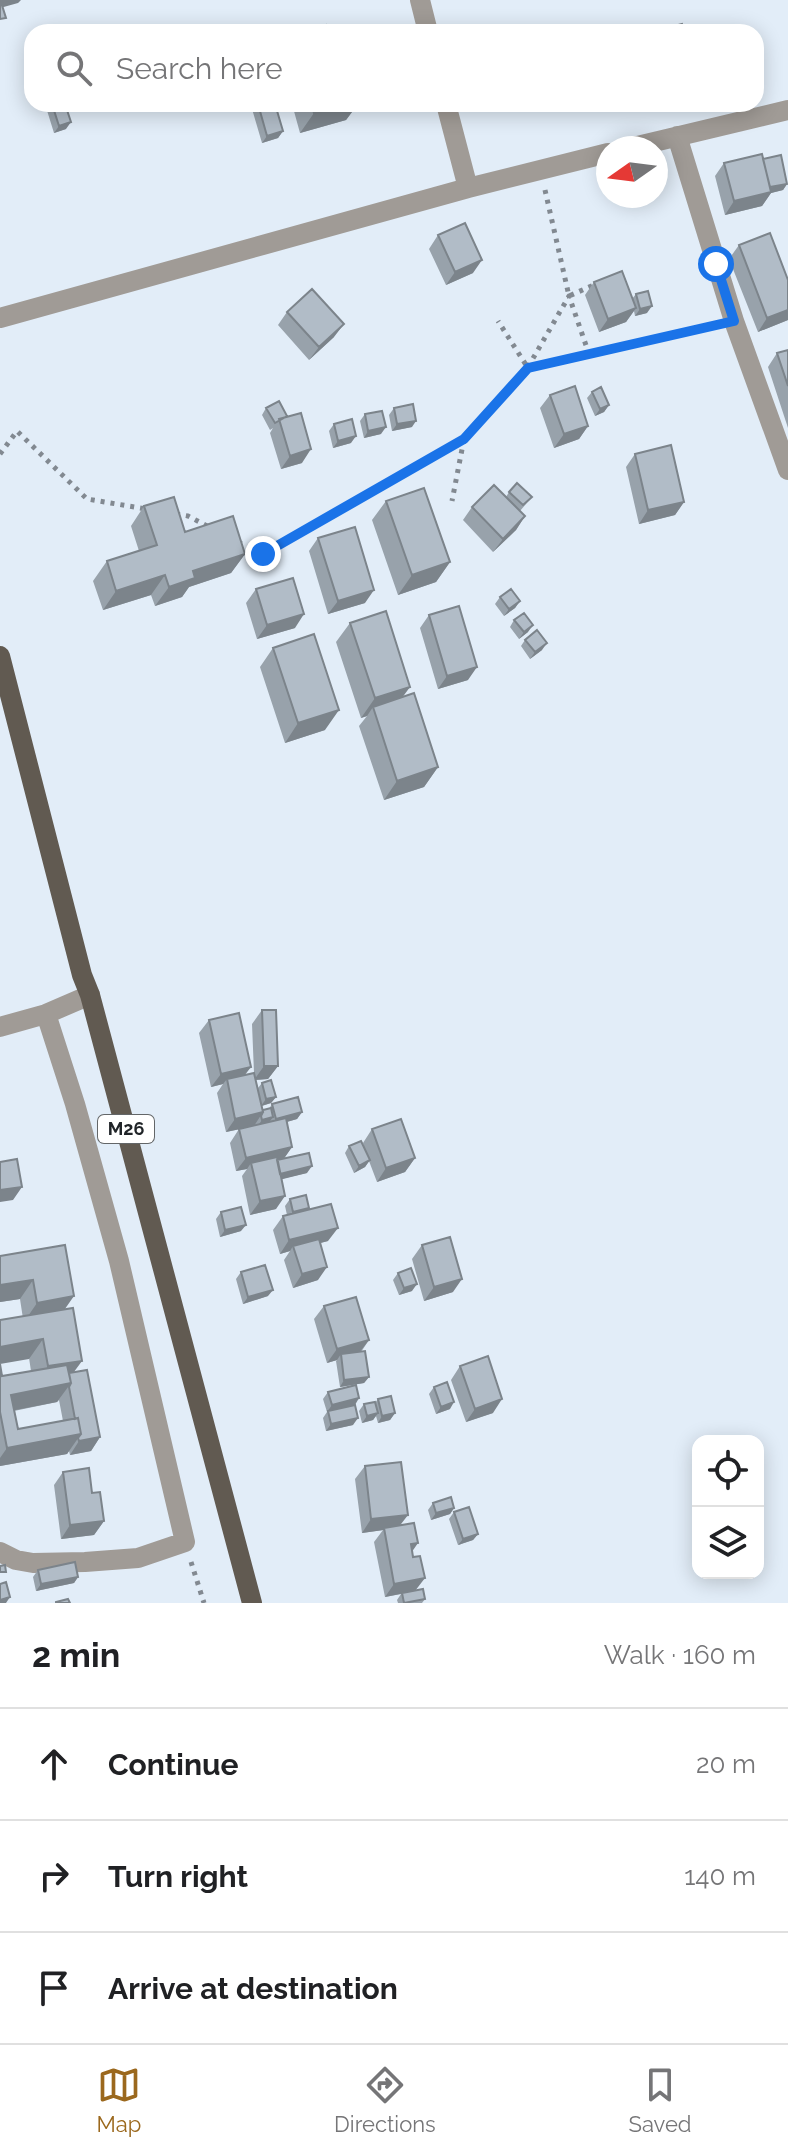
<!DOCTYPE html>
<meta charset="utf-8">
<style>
body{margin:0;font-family:Raleway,sans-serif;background:#f2f2f2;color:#202124}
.controls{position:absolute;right:24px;bottom:24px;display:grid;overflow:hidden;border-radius:16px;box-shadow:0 4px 20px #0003}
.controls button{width:72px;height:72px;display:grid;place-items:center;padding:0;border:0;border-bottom:2px solid #e0e0e0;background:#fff;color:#202124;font:40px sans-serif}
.compass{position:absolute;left:596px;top:136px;width:72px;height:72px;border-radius:50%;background:#fff;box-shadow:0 4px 20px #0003;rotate:256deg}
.stop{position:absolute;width:24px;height:24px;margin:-18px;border:6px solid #1a73e8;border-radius:50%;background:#fff}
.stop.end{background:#1a73e8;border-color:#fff;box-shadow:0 2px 8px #0008}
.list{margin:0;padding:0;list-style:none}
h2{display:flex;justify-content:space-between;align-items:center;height:104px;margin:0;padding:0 32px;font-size:34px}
h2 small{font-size:26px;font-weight:400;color:#757577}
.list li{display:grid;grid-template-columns:52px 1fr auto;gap:24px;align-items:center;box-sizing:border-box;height:112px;padding:0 32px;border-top:2px solid #e0e0e0}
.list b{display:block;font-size:30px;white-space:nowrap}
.list em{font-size:26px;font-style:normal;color:#757577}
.icon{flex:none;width:44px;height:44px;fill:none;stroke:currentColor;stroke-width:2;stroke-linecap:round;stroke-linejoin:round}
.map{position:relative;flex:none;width:788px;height:1603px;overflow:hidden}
.search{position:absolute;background:#fff;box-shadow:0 4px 20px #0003;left:24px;right:24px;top:24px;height:88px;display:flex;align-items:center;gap:20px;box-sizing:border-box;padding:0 28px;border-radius:24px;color:#757577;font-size:30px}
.sheet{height:440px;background:#fff}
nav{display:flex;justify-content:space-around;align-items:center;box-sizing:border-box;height:112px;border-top:2px solid #e0e0e0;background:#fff;font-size:22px;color:#757577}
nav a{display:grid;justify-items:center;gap:4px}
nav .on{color:#9b681d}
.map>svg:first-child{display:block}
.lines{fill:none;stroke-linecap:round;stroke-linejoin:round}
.path{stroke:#828991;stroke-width:5;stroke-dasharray:4 6;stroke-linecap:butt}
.minor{stroke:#a09b96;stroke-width:20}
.major{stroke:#615a51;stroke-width:20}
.wall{fill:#98a2ab;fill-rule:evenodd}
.shaded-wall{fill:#7c848b}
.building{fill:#b1bcc7;stroke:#7c848b;stroke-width:2}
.route{stroke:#1a73e8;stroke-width:10}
.labels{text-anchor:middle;stroke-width:6;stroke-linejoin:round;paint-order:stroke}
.shield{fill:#fff;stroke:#636668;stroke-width:2}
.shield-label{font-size:18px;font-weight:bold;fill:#202428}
</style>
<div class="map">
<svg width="788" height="1603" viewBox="0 0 788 1603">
<rect width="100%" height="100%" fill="#e2edf8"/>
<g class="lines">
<path class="path" d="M 545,190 L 569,296 L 596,284
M 528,367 L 569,296 L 589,354
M 528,368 L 714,326
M 464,439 L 528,368 L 498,321
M 0,454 L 17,431 L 87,499 L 146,509
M 176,514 L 188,516 L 211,528
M 238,542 L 263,554 L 464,439 L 452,501
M 191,1562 L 204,1603"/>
<path class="minor" d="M 420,0 L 428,32
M 446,104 L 468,188
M 677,136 L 734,321 L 788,470
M 629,148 L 788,110
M 0,318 L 468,188 L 608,153
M 0,1027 L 46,1014 L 90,995
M 0,1552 L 16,1560 L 33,1563 L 85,1562 L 138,1558 L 185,1542 L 119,1261 L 75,1104 L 46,1014"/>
<path class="major" d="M 0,656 L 82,975 L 90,995 L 252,1603"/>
</g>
<path class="wall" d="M 45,104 L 65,104 L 66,129 L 54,133 Z
M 255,104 L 275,104 L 283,131 L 278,138 L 262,143 L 252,109 Z
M 292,104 L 358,104 L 346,120 L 300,133 Z
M 763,159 L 787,184 L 783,190 L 771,193 L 762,206 L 725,215 L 715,176 L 724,163 Z
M 438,235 L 473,273 L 446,285 L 429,249 Z
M 739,245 L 788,280 L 788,320 L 758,332 L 729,259 Z
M 594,282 L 632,299 L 636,294 L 647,313 L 635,316 L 634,311 L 626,322 L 599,332 L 585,295 Z
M 287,312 L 334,337 L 309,360 L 278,325 Z
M 788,350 L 788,428 L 768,367 L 777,353 Z
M 592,392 L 609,405 L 604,412 L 595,416 L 587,398 Z
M 550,395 L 588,426 L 579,439 L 554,448 L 540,408 Z
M 279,401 L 302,463 L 281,469 L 270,433 L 273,428 L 270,430 L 262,415 L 266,408 Z
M 394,408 L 412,427 L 392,431 L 389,415 Z
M 365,414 L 381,434 L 364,438 L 360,421 Z
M 334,424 L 351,443 L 333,448 L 329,431 Z
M 635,454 L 684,502 L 675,515 L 639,524 L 626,467 Z
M 509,492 L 532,497 L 520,511 L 525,516 L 516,530 L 493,552 L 463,520 L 472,507 L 506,497 Z
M 386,501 L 450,562 L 436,582 L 398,595 L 372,520 Z
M 144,506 L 185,532 L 245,554 L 231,573 L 189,587 L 182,597 L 155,606 L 151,595 L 103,610 L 93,581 L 107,561 L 139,551 L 131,526 Z
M 318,538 L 365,603 L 328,614 L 309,551 Z
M 256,589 L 295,628 L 257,639 L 246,603 Z
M 500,597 L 520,601 L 515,608 L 504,616 L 495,604 Z
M 429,615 L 468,680 L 438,689 L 420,628 Z
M 514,620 L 528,632 L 519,639 L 510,627 Z
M 350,623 L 403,697 L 438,767 L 424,787 L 384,800 L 359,726 L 367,716 L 361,718 L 336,642 Z
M 525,640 L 542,650 L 530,659 L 521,646 Z
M 273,648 L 325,730 L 285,743 L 260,667 Z
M 262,1010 L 278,1066 L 268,1079 L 256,1080 L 258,1088 L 262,1083 L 276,1097 L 271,1103 L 262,1106 L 263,1110 L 269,1109 L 272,1104 L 302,1112 L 297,1119 L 287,1122 L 292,1147 L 284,1158 L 307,1173 L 281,1179 L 276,1209 L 250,1215 L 242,1176 L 247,1169 L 236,1171 L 230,1143 L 239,1129 L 250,1127 L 226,1132 L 217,1093 L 223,1084 L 211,1087 L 199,1033 L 209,1020 L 245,1076 L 254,1073 L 252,1024 Z
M 372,1129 L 415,1158 L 405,1172 L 377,1182 L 369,1161 L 365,1167 L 354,1173 L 345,1153 L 349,1146 L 365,1151 L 363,1143 Z
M 290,1199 L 309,1208 L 308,1210 L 328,1241 L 320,1243 L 318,1280 L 293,1288 L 284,1260 L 290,1251 L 280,1254 L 273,1230 L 283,1216 L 287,1215 L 285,1206 Z
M 221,1212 L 241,1231 L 220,1237 L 216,1219 Z
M 65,1245 L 65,1309 L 74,1372 L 100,1437 L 91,1451 L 70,1455 L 69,1451 L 67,1454 L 0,1466 L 0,1364 L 2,1376 L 31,1371 L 20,1299 L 0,1302 L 0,1256 ZM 59,1400 L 63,1421 L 18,1429 L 14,1411 L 57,1402 Z
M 422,1245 L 453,1292 L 424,1301 L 412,1259 Z
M 241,1272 L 268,1296 L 243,1304 L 236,1279 Z
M 398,1273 L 412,1291 L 399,1295 L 393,1280 Z
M 324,1306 L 369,1340 L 361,1352 L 369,1377 L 364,1383 L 340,1387 L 336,1361 L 337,1360 L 327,1363 L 314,1319 Z
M 460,1366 L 493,1413 L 466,1422 L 451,1380 Z
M 434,1387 L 450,1409 L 436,1414 L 429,1394 Z
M 328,1392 L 355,1405 L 353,1425 L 326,1431 L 323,1418 L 327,1412 L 323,1399 Z
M 378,1399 L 395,1413 L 390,1420 L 378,1423 L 376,1416 L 373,1420 L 362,1423 L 359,1411 L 364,1404 L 375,1403 Z
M 365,1466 L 400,1525 L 412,1552 L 416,1590 L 425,1599 L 422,1603 L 398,1603 L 397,1600 L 401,1594 L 385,1597 L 374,1542 L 383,1530 L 362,1533 L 355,1479 Z
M 63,1472 L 92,1493 L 104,1521 L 94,1535 L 61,1539 L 54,1485 Z
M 433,1503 L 454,1508 L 450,1514 L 431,1520 L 428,1510 Z
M 454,1512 L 478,1534 L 473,1540 L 458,1545 L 449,1519 Z
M 38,1570 L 78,1577 L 74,1583 L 36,1591 L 33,1577 Z"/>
<path class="shaded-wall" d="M 10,0 L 21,0 L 18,3 L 0,8 L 1,2 Z
M 349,104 L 358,104 L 346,120 L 300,133 L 314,113 Z
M 71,122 L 66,129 L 54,133 L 59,126 Z
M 283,131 L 278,138 L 262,143 L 267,136 Z
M 787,184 L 783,190 L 771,193 L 762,206 L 725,215 L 734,201 L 769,188 Z
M 482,260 L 473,273 L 446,285 L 455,272 Z
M 652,306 L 647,313 L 635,316 L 640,309 Z
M 636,308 L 626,322 L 599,332 L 608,319 Z
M 788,310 L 788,320 L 758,332 L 767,318 Z
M 344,324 L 334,337 L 309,360 L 319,347 Z
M 609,405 L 604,412 L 595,416 L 600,409 Z
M 416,421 L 412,427 L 392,431 L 397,424 Z
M 588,426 L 579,439 L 554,448 L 564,434 Z
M 386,427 L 381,434 L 364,438 L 368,431 Z
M 356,436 L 351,443 L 333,448 L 338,441 Z
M 311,449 L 302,463 L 281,469 L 290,456 Z
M 684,502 L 675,515 L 639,524 L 648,510 Z
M 525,516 L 516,530 L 493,552 L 503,539 Z
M 245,554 L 231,573 L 189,587 L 182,597 L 155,606 L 169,587 L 193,571 Z
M 450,562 L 436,582 L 398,595 L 412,575 Z
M 165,575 L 151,595 L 103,610 L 116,591 Z
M 374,590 L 365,603 L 328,614 L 338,601 Z
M 520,601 L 515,608 L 504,616 L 509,609 Z
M 304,614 L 295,628 L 257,639 L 267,625 Z
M 533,625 L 528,632 L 519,639 L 524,632 Z
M 547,643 L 542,650 L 530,659 L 535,652 Z
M 477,667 L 468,680 L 438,689 L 447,676 Z
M 410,687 L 396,706 L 373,707 L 367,716 L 361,718 L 375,698 Z
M 339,710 L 325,730 L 285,743 L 298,723 Z
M 438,767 L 424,787 L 384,800 L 397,781 Z
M 264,1066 L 278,1066 L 268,1079 L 254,1080 Z
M 251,1067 L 241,1080 L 227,1079 L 223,1084 L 211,1087 L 221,1074 Z
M 276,1097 L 271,1103 L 261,1106 L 266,1099 Z
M 263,1112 L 254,1126 L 226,1132 L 235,1119 Z
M 302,1112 L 297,1119 L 272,1126 L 276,1119 Z
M 273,1117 L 268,1124 L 257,1127 L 262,1120 Z
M 292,1147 L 283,1160 L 251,1163 L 247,1169 L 236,1171 L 246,1158 Z
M 415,1158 L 405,1172 L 377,1182 L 386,1168 Z
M 370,1160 L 365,1167 L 354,1173 L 359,1166 Z
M 312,1166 L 307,1173 L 275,1181 L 280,1174 Z
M 22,1187 L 13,1200 L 0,1202 L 0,1190 Z
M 285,1196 L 276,1209 L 250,1215 L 260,1201 Z
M 246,1225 L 241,1231 L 220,1237 L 225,1230 Z
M 338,1228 L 328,1241 L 294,1250 L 293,1246 L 290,1251 L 280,1254 L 289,1240 Z
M 327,1267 L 318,1280 L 293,1288 L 302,1274 Z
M 462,1279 L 453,1292 L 424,1301 L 434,1287 Z
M 33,1280 L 20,1299 L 0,1302 L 0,1285 Z
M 417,1284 L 412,1291 L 399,1295 L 404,1288 Z
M 273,1290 L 268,1296 L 243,1304 L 248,1297 Z
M 74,1296 L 60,1316 L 24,1322 L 37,1303 Z
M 43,1339 L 29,1359 L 0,1364 L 0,1347 Z
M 369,1340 L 359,1353 L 341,1354 L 337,1360 L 327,1363 L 337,1349 Z
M 82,1361 L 68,1380 L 34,1386 L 48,1366 Z
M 369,1377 L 364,1383 L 340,1387 L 344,1380 Z
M 71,1383 L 57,1402 L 0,1413 L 11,1395 Z
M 359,1398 L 355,1405 L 327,1412 L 332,1405 Z
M 502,1399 L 493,1413 L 466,1422 L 475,1409 Z
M 454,1402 L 450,1409 L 436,1414 L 441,1407 Z
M 378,1413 L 373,1420 L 362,1423 L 367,1416 Z
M 395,1413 L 390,1420 L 378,1423 L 382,1416 Z
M 358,1418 L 353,1425 L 326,1431 L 331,1424 Z
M 81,1434 L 67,1454 L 0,1466 L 0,1458 L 7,1448 Z
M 100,1437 L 91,1451 L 70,1455 L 79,1441 Z
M 454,1508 L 450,1514 L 431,1520 L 436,1513 Z
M 408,1515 L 398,1528 L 362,1533 L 371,1519 Z
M 104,1521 L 94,1535 L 61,1539 L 70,1525 Z
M 478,1534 L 473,1540 L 458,1545 L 463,1539 Z
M 418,1543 L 409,1556 L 411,1544 Z
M 78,1577 L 74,1583 L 36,1591 L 41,1584 Z
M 425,1578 L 415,1591 L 385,1597 L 394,1584 Z
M 10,1597 L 6,1603 L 0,1603 L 0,1600 Z"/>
<path class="building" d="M 0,0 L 10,0 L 1,2 L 6,18 L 0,19 Z
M 682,24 L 684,32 L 668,32 L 667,28 Z
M 326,25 L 328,32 L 301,32 Z
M 52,104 L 65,104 L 71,122 L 59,126 Z
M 258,104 L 275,104 L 283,131 L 267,136 Z
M 311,104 L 349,104 L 314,113 Z
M 762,154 L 771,192 L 734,201 L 724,163 Z
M 781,155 L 787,184 L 770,187 L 763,159 Z
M 465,223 L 482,260 L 455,272 L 438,235 Z
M 770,233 L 788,280 L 788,310 L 767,318 L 739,245 Z
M 622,271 L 636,308 L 608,319 L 594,282 Z
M 312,289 L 344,324 L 319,347 L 287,312 Z
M 648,291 L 652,306 L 640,309 L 636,294 Z
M 788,350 L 788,386 L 777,353 Z
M 575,386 L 588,426 L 564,434 L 550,395 Z
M 601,387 L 609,405 L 600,409 L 592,392 Z
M 279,401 L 287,416 L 275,423 L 266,408 Z
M 413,404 L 416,421 L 397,424 L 394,408 Z
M 382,411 L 386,427 L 368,431 L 365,414 Z
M 301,413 L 311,449 L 290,456 L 279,419 Z
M 352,419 L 356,436 L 338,441 L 334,424 Z
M 671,445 L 684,502 L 648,510 L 635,454 Z
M 517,483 L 532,497 L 523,505 L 509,492 Z
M 494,485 L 525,516 L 503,539 L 472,507 Z
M 424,488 L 450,562 L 412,575 L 386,501 Z
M 174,497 L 185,532 L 233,516 L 245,554 L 193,571 L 195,578 L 169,587 L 165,575 L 116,591 L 107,561 L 157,545 L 144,506 Z
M 355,527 L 374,590 L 338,601 L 318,538 Z
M 293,578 L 304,614 L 267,625 L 256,589 Z
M 511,589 L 520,601 L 509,609 L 500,597 Z
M 459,606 L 477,667 L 447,676 L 429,615 Z
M 386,611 L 410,687 L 375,698 L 350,623 Z
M 524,613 L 533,625 L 524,632 L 514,620 Z
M 537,630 L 547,643 L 535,652 L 525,640 Z
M 314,634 L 339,710 L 298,723 L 273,648 Z
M 414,693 L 438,767 L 397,781 L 373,707 Z
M 262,1010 L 276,1010 L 278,1066 L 264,1066 Z
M 239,1013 L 251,1067 L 221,1074 L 209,1020 Z
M 254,1073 L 263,1112 L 235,1119 L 227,1079 Z
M 271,1080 L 276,1097 L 266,1099 L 262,1083 Z
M 298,1097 L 302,1112 L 276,1119 L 272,1104 Z
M 271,1108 L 273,1117 L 262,1120 L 261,1116 L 263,1112 L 263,1110 Z
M 286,1118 L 292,1147 L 246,1158 L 239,1129 Z
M 401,1119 L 415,1158 L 386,1168 L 372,1129 Z
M 361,1141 L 370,1160 L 359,1166 L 349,1146 Z
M 309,1153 L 312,1166 L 280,1174 L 277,1160 Z
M 277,1157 L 285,1196 L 260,1201 L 251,1163 Z
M 17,1159 L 22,1187 L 0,1190 L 0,1162 Z
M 306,1195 L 309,1208 L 293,1212 L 290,1199 Z
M 331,1204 L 338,1228 L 289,1240 L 283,1216 Z
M 241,1207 L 246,1225 L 225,1230 L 221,1212 Z
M 450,1237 L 462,1279 L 434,1287 L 422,1245 Z
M 319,1239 L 327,1267 L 302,1274 L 293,1246 Z
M 65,1245 L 74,1296 L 37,1303 L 33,1280 L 0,1285 L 0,1256 Z
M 265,1265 L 273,1290 L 248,1297 L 241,1272 Z
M 411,1268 L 417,1284 L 404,1288 L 398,1273 Z
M 356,1297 L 369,1340 L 337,1349 L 324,1306 Z
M 73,1308 L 82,1361 L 48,1366 L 43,1339 L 0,1347 L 0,1320 Z
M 365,1351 L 369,1377 L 344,1380 L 341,1354 Z
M 488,1356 L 502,1399 L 475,1409 L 460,1366 Z
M 0,1364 L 2,1376 L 67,1365 L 71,1383 L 11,1395 L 18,1429 L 78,1418 L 81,1434 L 7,1448 L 0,1412 Z
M 87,1370 L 100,1437 L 79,1441 L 78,1438 L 81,1434 L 78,1418 L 75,1419 L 69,1387 L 71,1383 L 69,1373 Z
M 447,1382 L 454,1402 L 441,1407 L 434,1387 Z
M 356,1385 L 359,1398 L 332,1405 L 328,1392 Z
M 391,1396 L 395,1413 L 382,1416 L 378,1399 Z
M 375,1402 L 378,1413 L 367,1416 L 364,1404 Z
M 355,1405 L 358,1418 L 331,1424 L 328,1411 Z
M 401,1462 L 408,1515 L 371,1519 L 365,1466 Z
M 89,1468 L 92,1493 L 100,1492 L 104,1521 L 70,1525 L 63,1472 Z
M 451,1497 L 454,1508 L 436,1513 L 433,1503 Z
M 469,1507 L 478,1534 L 463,1539 L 454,1512 Z
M 414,1523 L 418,1543 L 411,1544 L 413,1557 L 420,1556 L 425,1578 L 394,1584 L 384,1528 Z
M 75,1562 L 78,1577 L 41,1584 L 38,1570 Z
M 5,1565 L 6,1572 L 0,1572 L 0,1566 Z
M 6,1582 L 10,1597 L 0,1600 L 0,1584 Z
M 423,1589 L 425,1599 L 404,1603 L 402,1593 Z
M 68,1599 L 70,1603 L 56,1603 L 56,1602 Z"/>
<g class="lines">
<path class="route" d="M 263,554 L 464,439 L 528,368 L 734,321 L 716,264"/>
</g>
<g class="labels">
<rect class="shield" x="98" y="1115" width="56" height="28" rx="6"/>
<g class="shield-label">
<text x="126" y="1135">M26</text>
</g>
</g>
</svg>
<div class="controls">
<button><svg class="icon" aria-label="locate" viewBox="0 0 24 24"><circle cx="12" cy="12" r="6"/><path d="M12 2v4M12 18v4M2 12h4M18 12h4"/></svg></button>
<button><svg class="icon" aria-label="layers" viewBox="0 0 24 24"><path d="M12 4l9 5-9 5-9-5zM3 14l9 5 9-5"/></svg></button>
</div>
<svg class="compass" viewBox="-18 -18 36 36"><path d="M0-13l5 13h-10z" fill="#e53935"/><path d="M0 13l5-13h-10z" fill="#757577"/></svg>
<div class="stop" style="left:716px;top:264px"></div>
<div class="stop end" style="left:263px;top:554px"></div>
<div class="search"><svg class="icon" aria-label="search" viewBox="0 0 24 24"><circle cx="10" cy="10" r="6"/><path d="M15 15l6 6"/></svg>Search here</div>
</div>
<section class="sheet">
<h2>2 min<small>Walk · 160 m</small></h2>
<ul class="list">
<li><svg class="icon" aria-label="ahead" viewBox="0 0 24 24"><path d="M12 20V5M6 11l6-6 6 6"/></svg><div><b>Continue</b></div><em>20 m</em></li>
<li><svg class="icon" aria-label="right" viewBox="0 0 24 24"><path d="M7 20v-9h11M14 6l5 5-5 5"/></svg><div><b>Turn right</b></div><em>140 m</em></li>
<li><svg class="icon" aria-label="arrive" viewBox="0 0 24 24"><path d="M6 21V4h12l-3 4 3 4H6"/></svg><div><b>Arrive at destination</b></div></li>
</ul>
</section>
<nav>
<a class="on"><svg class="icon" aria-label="map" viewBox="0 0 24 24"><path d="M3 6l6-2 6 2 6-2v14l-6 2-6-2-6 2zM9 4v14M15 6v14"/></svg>Map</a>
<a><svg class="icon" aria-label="directions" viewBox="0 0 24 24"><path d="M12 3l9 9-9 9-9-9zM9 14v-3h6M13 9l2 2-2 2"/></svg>Directions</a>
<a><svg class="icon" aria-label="saved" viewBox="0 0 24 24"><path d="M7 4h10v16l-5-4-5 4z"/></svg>Saved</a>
</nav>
